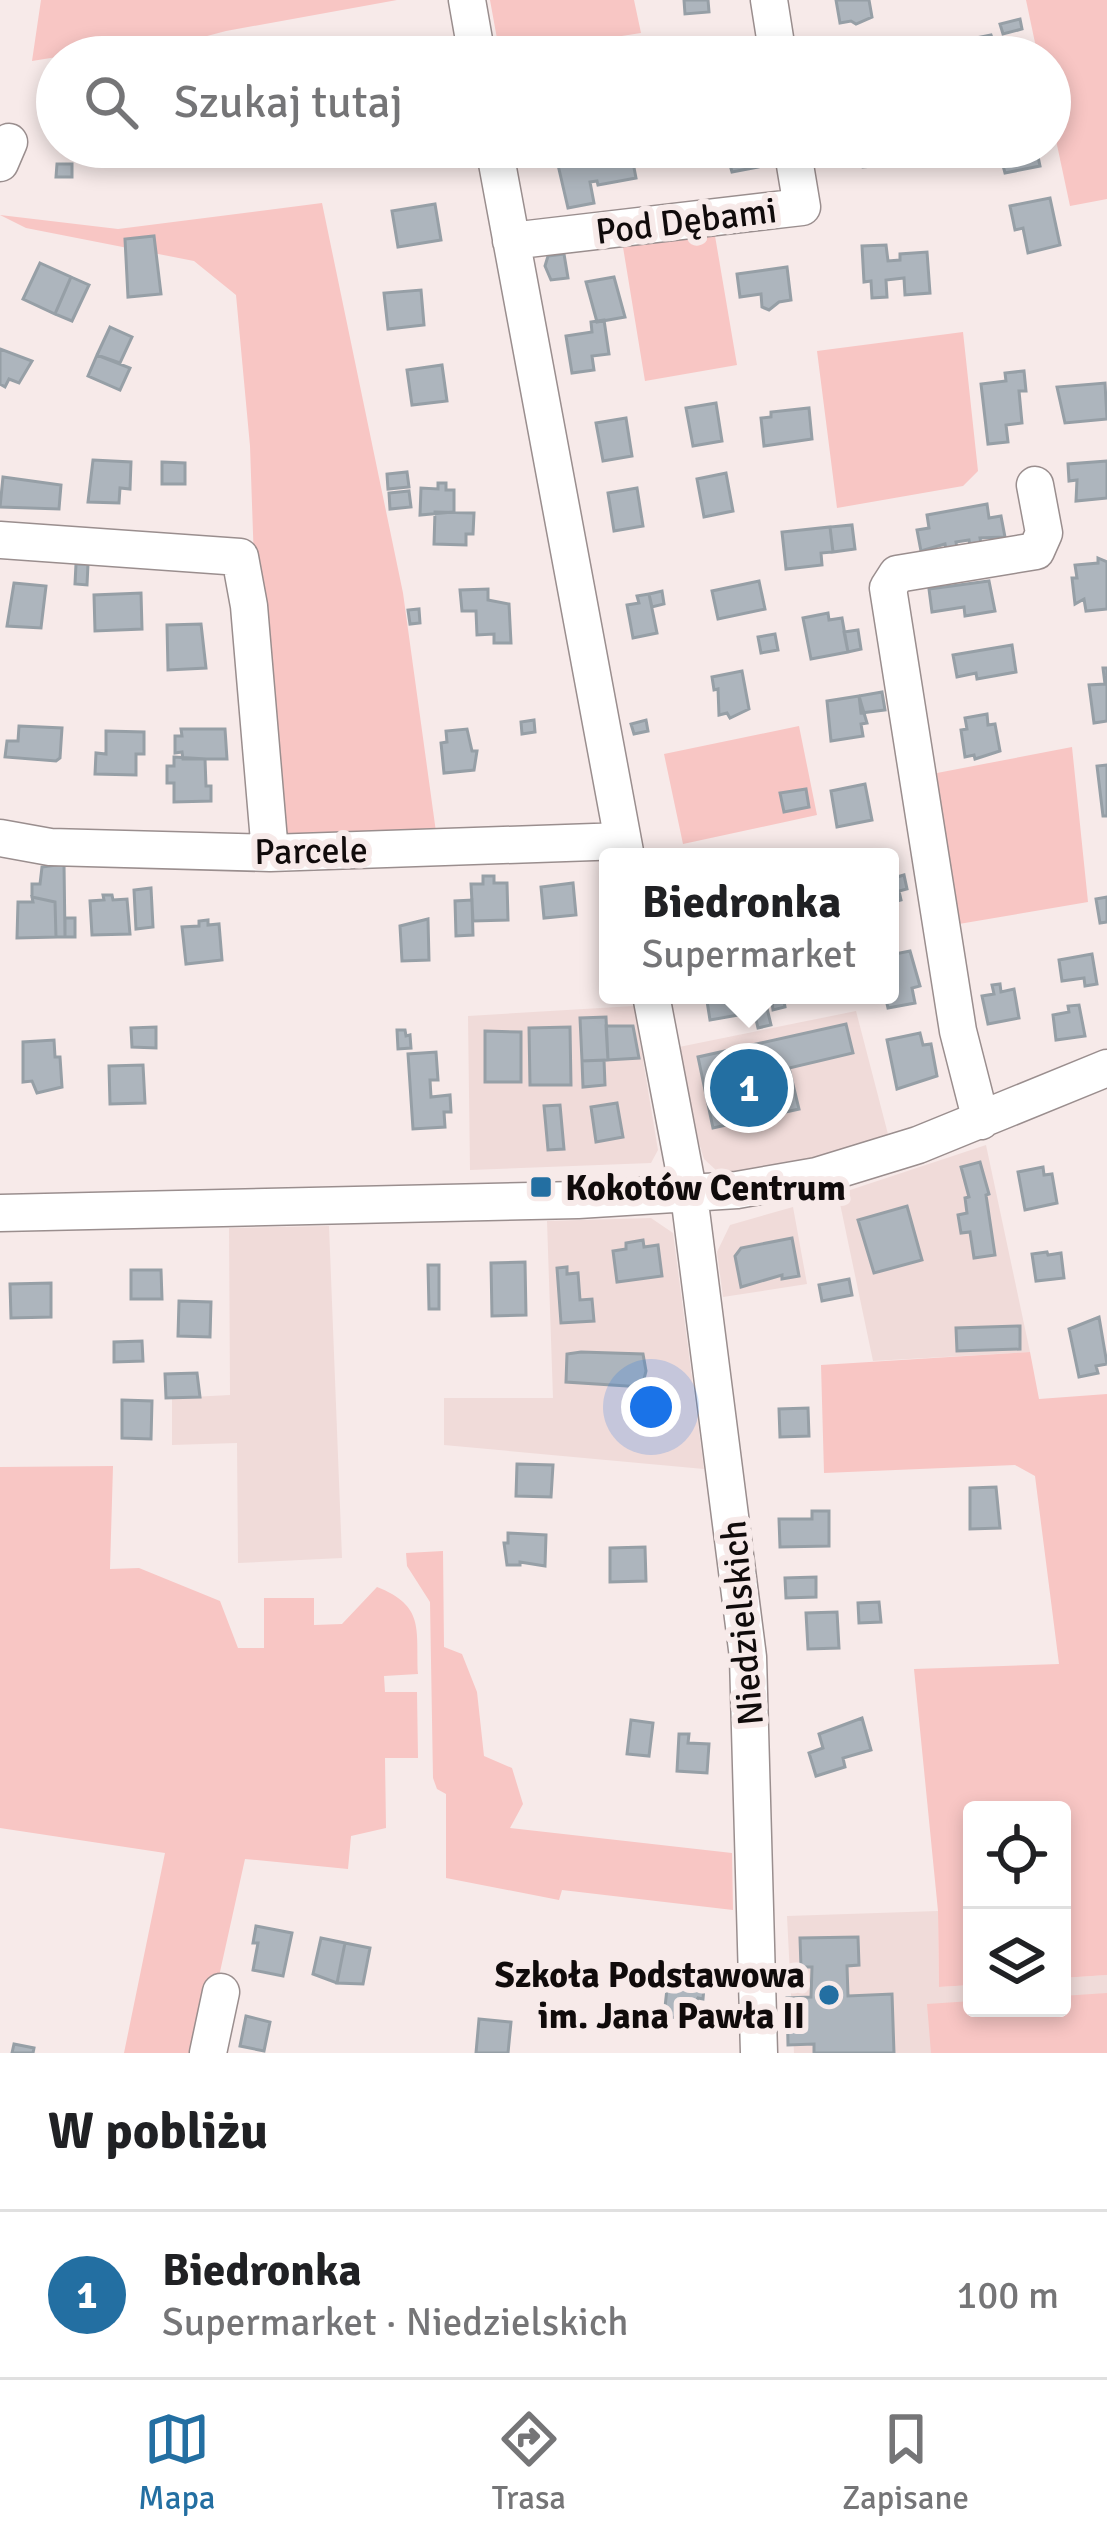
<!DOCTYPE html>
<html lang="pl">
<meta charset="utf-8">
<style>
body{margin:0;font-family:Signika,sans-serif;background:#f6f6f6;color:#202124}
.controls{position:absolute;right:36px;bottom:36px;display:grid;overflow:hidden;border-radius:12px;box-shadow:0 6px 18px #0003}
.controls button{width:108px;height:108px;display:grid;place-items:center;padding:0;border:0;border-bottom:3px solid #e0e0e0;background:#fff;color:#202124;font:60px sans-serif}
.you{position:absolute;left:651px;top:1407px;width:42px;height:42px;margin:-30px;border:9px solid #fff;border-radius:50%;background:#1a73e8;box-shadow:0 0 0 18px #1a73e833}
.badge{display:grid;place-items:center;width:78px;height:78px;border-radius:50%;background:#236fa2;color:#fff;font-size:39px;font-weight:700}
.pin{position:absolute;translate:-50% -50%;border:6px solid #fff;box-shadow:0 3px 12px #0006}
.popup{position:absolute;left:599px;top:848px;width:300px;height:156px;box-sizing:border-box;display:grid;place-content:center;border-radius:12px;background:#fff;filter:drop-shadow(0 3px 9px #0005);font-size:39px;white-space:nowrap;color:#757577}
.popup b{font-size:45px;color:#202124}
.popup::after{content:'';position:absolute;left:50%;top:100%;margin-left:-24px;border:24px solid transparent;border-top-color:#fff}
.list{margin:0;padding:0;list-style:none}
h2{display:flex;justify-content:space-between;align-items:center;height:156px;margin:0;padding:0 48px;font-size:51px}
h2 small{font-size:39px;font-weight:400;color:#757577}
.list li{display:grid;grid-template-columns:78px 1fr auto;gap:36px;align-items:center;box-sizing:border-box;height:168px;padding:0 48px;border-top:3px solid #e0e0e0}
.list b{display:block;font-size:45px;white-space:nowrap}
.list p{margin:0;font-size:39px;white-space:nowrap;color:#757577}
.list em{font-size:39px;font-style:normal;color:#757577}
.icon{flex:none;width:66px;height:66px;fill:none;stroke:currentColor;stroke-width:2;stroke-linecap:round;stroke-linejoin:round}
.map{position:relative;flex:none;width:1107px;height:2053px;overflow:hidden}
.search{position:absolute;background:#fff;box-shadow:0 6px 18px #0003;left:36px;right:36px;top:36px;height:132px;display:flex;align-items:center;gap:30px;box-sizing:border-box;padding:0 42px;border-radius:66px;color:#757577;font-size:45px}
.sheet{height:324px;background:#fff}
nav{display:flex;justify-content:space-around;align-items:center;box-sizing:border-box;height:168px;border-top:3px solid #e0e0e0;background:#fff;font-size:33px;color:#757577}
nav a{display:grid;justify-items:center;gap:6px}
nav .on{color:#236fa2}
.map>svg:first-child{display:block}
.built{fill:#f0dbd9}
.green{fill:#f8c6c4}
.building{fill:#adb5bd;stroke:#969fa6;stroke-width:3}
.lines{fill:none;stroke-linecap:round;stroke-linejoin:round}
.minor-casing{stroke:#9a8e8e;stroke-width:39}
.minor{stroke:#fff;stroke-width:36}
.poi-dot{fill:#236fa2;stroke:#f7eae9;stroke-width:4.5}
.labels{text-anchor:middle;stroke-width:12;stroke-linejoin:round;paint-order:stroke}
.street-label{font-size:36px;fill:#100b0b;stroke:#f7eae9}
.poi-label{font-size:36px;font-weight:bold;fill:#100b0b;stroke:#f7eae9;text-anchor:start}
</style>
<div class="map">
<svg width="1107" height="2053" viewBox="0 0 1107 2053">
<rect width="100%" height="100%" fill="#f7eae9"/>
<path class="built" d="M 634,1006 L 658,1150 L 651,1163 L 470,1170 L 468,1016 Z
M 856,1011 L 889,1138 L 827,1156 L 741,1173 L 717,1171 L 704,1159 L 699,1143 L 679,1047 Z
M 986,1145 L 1030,1352 L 873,1361 L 838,1194 Z
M 793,1207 L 807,1284 L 723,1297 L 717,1252 L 730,1225 Z
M 651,1218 L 673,1233 L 704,1469 L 444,1445 L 444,1398 L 553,1398 L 547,1221 Z
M 329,1226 L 342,1558 L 238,1563 L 237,1443 L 172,1445 L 172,1398 L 230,1395 L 229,1228 Z
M 938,1911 L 939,1987 L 972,1985 L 972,2008 L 1062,2008 L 1062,1978 L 1107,1975 L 1107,2053 L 794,2053 L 787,1916 Z"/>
<path class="green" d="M 41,0 L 397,0 L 226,31 L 128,57 L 57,57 L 32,61 Z
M 490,0 L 634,0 L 641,33 L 500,55 Z
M 1026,0 L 1107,0 L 1107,199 L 1070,206 L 1050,112 L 1050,57 L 1038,57 Z
M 322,203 L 403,593 L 436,832 L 296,838 L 282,834 L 255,591 L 250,446 L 236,295 L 194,261 L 26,228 L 0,215 L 118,229 Z
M 714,230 L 737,365 L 645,381 L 622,241 Z
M 963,332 L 978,471 L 963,486 L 837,508 L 817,351 Z
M 799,726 L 817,815 L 683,844 L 664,754 Z
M 1072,747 L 1088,902 L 953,925 L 937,773 Z
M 1030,1352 L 1039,1399 L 1107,1394 L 1107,1975 L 1062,1978 L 1062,1810 L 972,1810 L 972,1985 L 939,1987 L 938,1911 L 914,1669 L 1059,1664 L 1035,1476 L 1015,1465 L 824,1473 L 821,1365 Z
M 113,1466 L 110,1569 L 139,1568 L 220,1601 L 238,1648 L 264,1648 L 264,1598 L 314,1598 L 314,1625 L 342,1624 L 377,1587 C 425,1606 416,1629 418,1674 L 384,1676 L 385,1692 L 417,1692 L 418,1758 L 385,1758 L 386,1828 L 351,1836 L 348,1869 L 245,1859 L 202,2053 L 124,2053 L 165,1853 L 0,1828 L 0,1467 Z
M 443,1551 L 444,1647 L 462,1654 L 477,1692 L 484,1756 L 512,1768 L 523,1804 L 510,1828 L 732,1853 L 733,1910 L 562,1890 L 559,1900 L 446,1878 L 446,1794 L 437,1789 L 433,1778 L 430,1602 L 407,1566 L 406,1553 Z
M 1107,1993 L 1107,2053 L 931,2053 L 927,2004 L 972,2001 L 972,2008 L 1062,2008 L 1062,1996 Z"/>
<path class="building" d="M 684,0 L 708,0 L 709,12 L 685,14 Z
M 836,0 L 869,0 L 872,17 L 856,24 L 851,21 L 840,23 Z
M 1020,19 L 1022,29 L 1003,34 L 1000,24 Z
M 991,35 L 999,57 L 964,57 L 961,41 Z
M 341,44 L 344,57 L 299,57 L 298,53 Z
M 715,46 L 716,57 L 682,57 L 682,49 Z
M 377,48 L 378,53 L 398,49 L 399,57 L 357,57 L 356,53 Z
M 584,147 L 585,154 L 630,147 L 636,178 L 598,185 L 597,181 L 590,182 L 594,203 L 568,208 L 555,152 Z
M 720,147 L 763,147 L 764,149 L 755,150 L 758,167 L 732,172 L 730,165 L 716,164 Z
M 859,147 L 896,147 L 899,164 L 863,167 Z
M 998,147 L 1036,147 L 1040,166 L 1005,173 Z
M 57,164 L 72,164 L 72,177 L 56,177 Z
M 1050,198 L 1060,245 L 1028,253 L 1023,228 L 1015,230 L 1010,206 Z
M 435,204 L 441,240 L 398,247 L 392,211 Z
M 154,236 L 161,294 L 128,297 L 125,239 Z
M 886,245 L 888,261 L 900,260 L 900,254 L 927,252 L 930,293 L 905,295 L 904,278 L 886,280 L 887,297 L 872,298 L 871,281 L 864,282 L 862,246 Z
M 564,254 L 568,278 L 551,280 L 545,266 L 548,256 Z
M 40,263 L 71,277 L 55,314 L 23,299 Z
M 787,267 L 791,300 L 779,302 L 769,310 L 762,307 L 761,294 L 740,297 L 737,274 Z
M 71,277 L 89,285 L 72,321 L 55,314 Z
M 614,277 L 625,317 L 597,322 L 586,282 Z
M 421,290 L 424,325 L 388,329 L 384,293 Z
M 604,320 L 609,354 L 592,356 L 594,370 L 572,373 L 566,336 L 592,332 L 591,322 Z
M 110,327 L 132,337 L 120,363 L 97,355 Z
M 0,349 L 32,361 L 19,383 L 9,379 L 5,387 L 0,384 Z
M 97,355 L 130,368 L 120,390 L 88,376 Z
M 442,365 L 447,401 L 412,405 L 407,370 Z
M 1024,371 L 1026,391 L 1019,391 L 1022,423 L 1006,425 L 1008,442 L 988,444 L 981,384 L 1006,381 L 1005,373 Z
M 1105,383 L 1107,419 L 1065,423 L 1057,387 Z
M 716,403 L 722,441 L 693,446 L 686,408 Z
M 809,408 L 812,439 L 764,446 L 761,418 L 771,417 L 771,412 Z
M 626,418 L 632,456 L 603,461 L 596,423 Z
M 93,460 L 131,462 L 130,489 L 120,488 L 119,503 L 88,502 Z
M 1107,461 L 1107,498 L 1076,501 L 1077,480 L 1069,481 L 1068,464 Z
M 162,462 L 185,463 L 185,484 L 162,484 Z
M 407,472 L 409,487 L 388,489 L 387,474 Z
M 726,473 L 733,511 L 704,517 L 697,479 Z
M 3,477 L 61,485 L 59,509 L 0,507 Z
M 438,483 L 446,483 L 446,490 L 454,490 L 454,512 L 420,515 L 421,488 L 438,489 Z
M 637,488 L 643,526 L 614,531 L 608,493 Z
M 409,491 L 411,507 L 390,509 L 389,493 Z
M 987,504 L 989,518 L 1001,516 L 1005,537 L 980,538 L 981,543 L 970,545 L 969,540 L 956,542 L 957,547 L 946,549 L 945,544 L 921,551 L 917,530 L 929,528 L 927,515 Z
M 435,512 L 474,513 L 473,534 L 466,534 L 466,545 L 434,544 Z
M 852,525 L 855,549 L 833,552 L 830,527 Z
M 830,527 L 833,552 L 821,553 L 822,565 L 786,569 L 782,532 Z
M 1098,558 L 1107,562 L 1107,609 L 1086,611 L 1084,599 L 1075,604 L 1072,578 L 1077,578 L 1075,565 L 1098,563 Z
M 76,564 L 88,564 L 87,585 L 75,584 Z
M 759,581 L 765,609 L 718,619 L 712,591 Z
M 989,581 L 995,611 L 965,616 L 964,607 L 932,612 L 929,589 Z
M 14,583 L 46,586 L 41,628 L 7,626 Z
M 488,589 L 488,600 L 509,604 L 511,643 L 494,643 L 494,634 L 477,635 L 476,611 L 462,611 L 460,590 Z
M 662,591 L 664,604 L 652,607 L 649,594 Z
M 141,593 L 142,629 L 95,631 L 94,595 Z
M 649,594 L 657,633 L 633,638 L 627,605 L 639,603 L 637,596 Z
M 419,609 L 420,623 L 410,624 L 408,610 Z
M 828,613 L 829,620 L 842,618 L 848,652 L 811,659 L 803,618 Z
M 201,624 L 206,668 L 168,670 L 167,625 Z
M 858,630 L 861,649 L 848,652 L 844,632 Z
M 775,634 L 778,650 L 761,653 L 758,637 Z
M 1012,645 L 1016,672 L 977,679 L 976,673 L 957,677 L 953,655 Z
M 1103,668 L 1107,668 L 1107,721 L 1094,723 L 1089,685 L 1105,684 Z
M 742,671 L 749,709 L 730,718 L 727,713 L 719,715 L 718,689 L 714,690 L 712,677 Z
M 882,692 L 885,710 L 861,713 L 859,696 Z
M 859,696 L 867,723 L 861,724 L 863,736 L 831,741 L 827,701 Z
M 987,714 L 988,725 L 995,724 L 1000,751 L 975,759 L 974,755 L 965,757 L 961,730 L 967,729 L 965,718 Z
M 534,720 L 535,732 L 522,734 L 521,722 Z
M 646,720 L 648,731 L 634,734 L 631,724 Z
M 19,726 L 62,728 L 60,758 L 56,761 L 5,757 L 7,741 L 18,741 Z
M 181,729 L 225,729 L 227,759 L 183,759 L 182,752 L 175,753 L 175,736 L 182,736 Z
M 467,729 L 472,751 L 477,751 L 474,770 L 444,773 L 441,743 L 447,742 L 446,731 Z
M 106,731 L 144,732 L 144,754 L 136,754 L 136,775 L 95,774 L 96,753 L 106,754 Z
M 174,757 L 205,759 L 206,786 L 211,786 L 211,801 L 174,802 L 174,783 L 167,783 L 167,766 L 174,766 Z
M 1107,765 L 1107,816 L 1103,816 L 1097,766 Z
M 865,784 L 872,820 L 837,827 L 831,791 Z
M 806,789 L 809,807 L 784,812 L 780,793 Z
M 64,864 L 65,937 L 56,937 L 55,902 L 32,897 L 32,884 L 40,884 L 42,867 Z
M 895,866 L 897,877 L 904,875 L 907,889 L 899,891 L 901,900 L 890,903 L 890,867 Z
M 483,876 L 494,876 L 494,883 L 507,883 L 508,920 L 473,921 L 471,884 L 483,884 Z
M 573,883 L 576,915 L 544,918 L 541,887 Z
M 151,888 L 153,927 L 136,929 L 134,890 Z
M 103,895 L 112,895 L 113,900 L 127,899 L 130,934 L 92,935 L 90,901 L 104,900 Z
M 32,897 L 55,902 L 56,937 L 17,938 L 18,902 L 33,902 Z
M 1107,897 L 1107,922 L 1100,923 L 1096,899 Z
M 472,900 L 473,935 L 456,936 L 455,901 Z
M 65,918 L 75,918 L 75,937 L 65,937 Z
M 428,919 L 429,960 L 402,961 L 400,926 Z
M 208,920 L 208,925 L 219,924 L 222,960 L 186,964 L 182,927 L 199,926 L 199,921 Z
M 910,951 L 920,986 L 912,988 L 915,1003 L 888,1008 L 885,995 L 890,995 L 890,987 L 896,986 L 894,977 L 890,978 L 890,955 Z
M 1092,954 L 1097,984 L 1085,986 L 1084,978 L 1062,981 L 1059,960 Z
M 1000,984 L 1001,992 L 1014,989 L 1019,1018 L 988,1024 L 982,996 L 994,994 L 992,985 Z
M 706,995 L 741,995 L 744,1014 L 710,1020 Z
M 771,995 L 783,995 L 785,1007 L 773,1010 Z
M 1079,1005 L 1085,1036 L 1056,1040 L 1053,1015 L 1069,1012 L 1068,1006 Z
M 767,1008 L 771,1025 L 758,1028 L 754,1011 Z
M 606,1017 L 608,1060 L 582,1061 L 580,1018 Z
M 846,1024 L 853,1053 L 789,1068 L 799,1109 L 713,1128 L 698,1057 Z
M 606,1026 L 633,1026 L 639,1058 L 608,1060 Z
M 156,1027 L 156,1048 L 132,1047 L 131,1028 Z
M 570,1027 L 571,1085 L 530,1085 L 529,1028 Z
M 397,1030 L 405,1030 L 406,1036 L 410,1035 L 411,1048 L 398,1049 Z
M 485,1031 L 521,1032 L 521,1082 L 485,1082 Z
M 920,1033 L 923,1045 L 931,1044 L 937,1076 L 897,1089 L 887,1040 Z
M 54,1040 L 55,1057 L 60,1057 L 62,1087 L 37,1093 L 32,1081 L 23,1082 L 23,1042 Z
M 436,1052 L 438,1080 L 430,1080 L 431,1097 L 450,1095 L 451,1112 L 444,1112 L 445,1127 L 413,1129 L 408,1054 Z
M 604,1060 L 605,1085 L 583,1087 L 582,1061 Z
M 143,1065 L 145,1103 L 110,1104 L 109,1066 Z
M 617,1103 L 623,1137 L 596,1142 L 591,1107 Z
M 560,1105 L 564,1149 L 548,1150 L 544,1106 Z
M 980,1162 L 989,1194 L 986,1195 L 995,1255 L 974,1258 L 970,1232 L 961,1233 L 958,1215 L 967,1213 L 965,1198 L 969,1197 L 961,1167 Z
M 1043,1167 L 1044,1175 L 1052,1174 L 1057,1203 L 1025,1210 L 1018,1172 Z
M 907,1206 L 922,1260 L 874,1273 L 858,1220 Z
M 792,1238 L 799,1276 L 782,1279 L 782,1275 L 741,1287 L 735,1256 L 741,1248 Z
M 643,1240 L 644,1247 L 658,1245 L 662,1276 L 617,1282 L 613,1251 L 626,1249 L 626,1243 Z
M 1047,1252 L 1048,1255 L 1061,1253 L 1064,1278 L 1036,1281 L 1032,1254 Z
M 525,1262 L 526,1315 L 492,1316 L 491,1263 Z
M 428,1265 L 439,1265 L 439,1309 L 429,1309 Z
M 567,1267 L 567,1274 L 578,1273 L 580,1300 L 592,1299 L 594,1321 L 561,1323 L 557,1268 Z
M 131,1270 L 161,1270 L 162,1299 L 131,1299 Z
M 849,1279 L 852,1295 L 822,1301 L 819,1285 Z
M 51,1283 L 51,1317 L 11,1318 L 10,1284 Z
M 179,1301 L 211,1302 L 210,1337 L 178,1336 Z
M 1099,1317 L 1107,1364 L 1096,1366 L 1098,1373 L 1079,1377 L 1069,1329 Z
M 1020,1326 L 1020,1349 L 957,1351 L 956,1328 Z
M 142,1341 L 143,1361 L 114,1362 L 114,1342 Z
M 581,1352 L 643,1354 L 646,1371 L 642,1387 L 566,1382 L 567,1354 Z
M 197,1373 L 200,1397 L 166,1398 L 165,1374 Z
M 122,1400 L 152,1401 L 151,1439 L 122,1438 Z
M 808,1408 L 809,1436 L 780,1437 L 779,1409 Z
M 517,1464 L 553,1465 L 551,1497 L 516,1496 Z
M 996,1487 L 1000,1528 L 970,1529 L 970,1488 Z
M 812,1511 L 829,1511 L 829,1546 L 780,1547 L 779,1519 L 812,1519 Z
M 508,1533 L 546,1535 L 545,1566 L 520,1562 L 520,1565 L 507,1565 L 504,1543 L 508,1543 Z
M 645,1547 L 646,1581 L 610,1582 L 610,1548 Z
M 816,1577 L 816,1597 L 786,1598 L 785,1578 Z
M 879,1602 L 881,1622 L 859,1623 L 858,1603 Z
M 837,1612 L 839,1648 L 808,1649 L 806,1613 Z
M 862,1718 L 871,1750 L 843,1758 L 845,1767 L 816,1776 L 809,1753 L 823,1748 L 819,1734 Z
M 631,1720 L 653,1723 L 649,1756 L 627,1754 Z
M 679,1734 L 689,1734 L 688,1743 L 709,1744 L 707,1773 L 677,1771 Z
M 256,1926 L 292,1933 L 283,1976 L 253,1970 L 258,1943 L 253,1943 Z
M 858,1937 L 859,1965 L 847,1966 L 848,1996 L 892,1994 L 894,2053 L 814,2053 L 814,2044 L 788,2045 L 787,1998 L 811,1997 L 812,1967 L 801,1967 L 800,1938 Z
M 321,1938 L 345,1943 L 337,1983 L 313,1974 Z
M 345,1943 L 370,1948 L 363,1984 L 337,1983 Z
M 669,1971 L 705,1976 L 703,1999 L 698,1998 L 694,2005 L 692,2020 L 664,2016 Z
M 246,2016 L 270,2022 L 264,2051 L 240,2046 Z
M 479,2019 L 511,2022 L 508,2053 L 476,2053 Z
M 14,2044 L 34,2048 L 33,2053 L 12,2053 Z"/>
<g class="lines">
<g class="minor-casing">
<path id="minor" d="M 467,0 L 477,57
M 769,0 L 778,57
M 494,147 L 626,857
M 0,163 L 9,142
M 511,241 L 802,207 L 792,147
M 0,540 L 240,557 L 249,606 L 270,853
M 0,838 L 50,847 L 270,853 L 623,841
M 651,995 L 689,1195 L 748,1657 L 759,2053
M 981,1121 L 958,1031 L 888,588 L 897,574 L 1036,551 L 1044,533 L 1035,485
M 0,1213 L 578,1200 L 737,1190 L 817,1176 L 918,1145 L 1107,1068
M 208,2053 L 221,1992"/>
</g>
<use href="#minor" class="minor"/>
</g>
<g class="poi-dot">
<rect x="529" y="1175" width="24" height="24" rx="6"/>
<circle cx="829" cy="1995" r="12"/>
</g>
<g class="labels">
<g class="street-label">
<text transform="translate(686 220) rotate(-7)" y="13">Pod Dębami</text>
<text transform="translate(311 850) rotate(-1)" y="13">Parcele</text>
<text transform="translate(741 1623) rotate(-95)" y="13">Niedzielskich</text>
</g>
<g class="poi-label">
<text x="565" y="1200">Kokotów Centrum</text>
<text x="805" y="1987" text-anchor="end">Szkoła Podstawowa<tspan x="805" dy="41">im. Jana Pawła II</tspan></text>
</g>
</g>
</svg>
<div class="controls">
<button><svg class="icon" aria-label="locate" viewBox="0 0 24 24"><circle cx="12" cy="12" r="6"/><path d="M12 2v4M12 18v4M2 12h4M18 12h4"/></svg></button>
<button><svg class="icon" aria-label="layers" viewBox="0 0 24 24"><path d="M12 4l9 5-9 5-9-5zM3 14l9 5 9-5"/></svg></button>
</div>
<div class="you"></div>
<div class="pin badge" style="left:749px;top:1088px">1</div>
<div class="popup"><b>Biedronka</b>Supermarket</div>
<div class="search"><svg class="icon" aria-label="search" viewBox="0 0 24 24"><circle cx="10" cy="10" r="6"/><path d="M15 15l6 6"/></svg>Szukaj tutaj</div>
</div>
<section class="sheet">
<h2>W pobliżu<small></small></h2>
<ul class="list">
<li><span class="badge">1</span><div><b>Biedronka</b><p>Supermarket · Niedzielskich</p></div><em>100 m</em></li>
</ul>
</section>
<nav>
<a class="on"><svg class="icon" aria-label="map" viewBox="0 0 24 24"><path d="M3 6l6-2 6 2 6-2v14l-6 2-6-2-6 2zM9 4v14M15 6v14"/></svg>Mapa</a>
<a><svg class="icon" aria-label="directions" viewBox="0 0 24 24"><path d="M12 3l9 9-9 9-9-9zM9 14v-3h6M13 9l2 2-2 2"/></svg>Trasa</a>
<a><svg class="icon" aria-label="saved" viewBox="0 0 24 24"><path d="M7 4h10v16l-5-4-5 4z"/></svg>Zapisane</a>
</nav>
